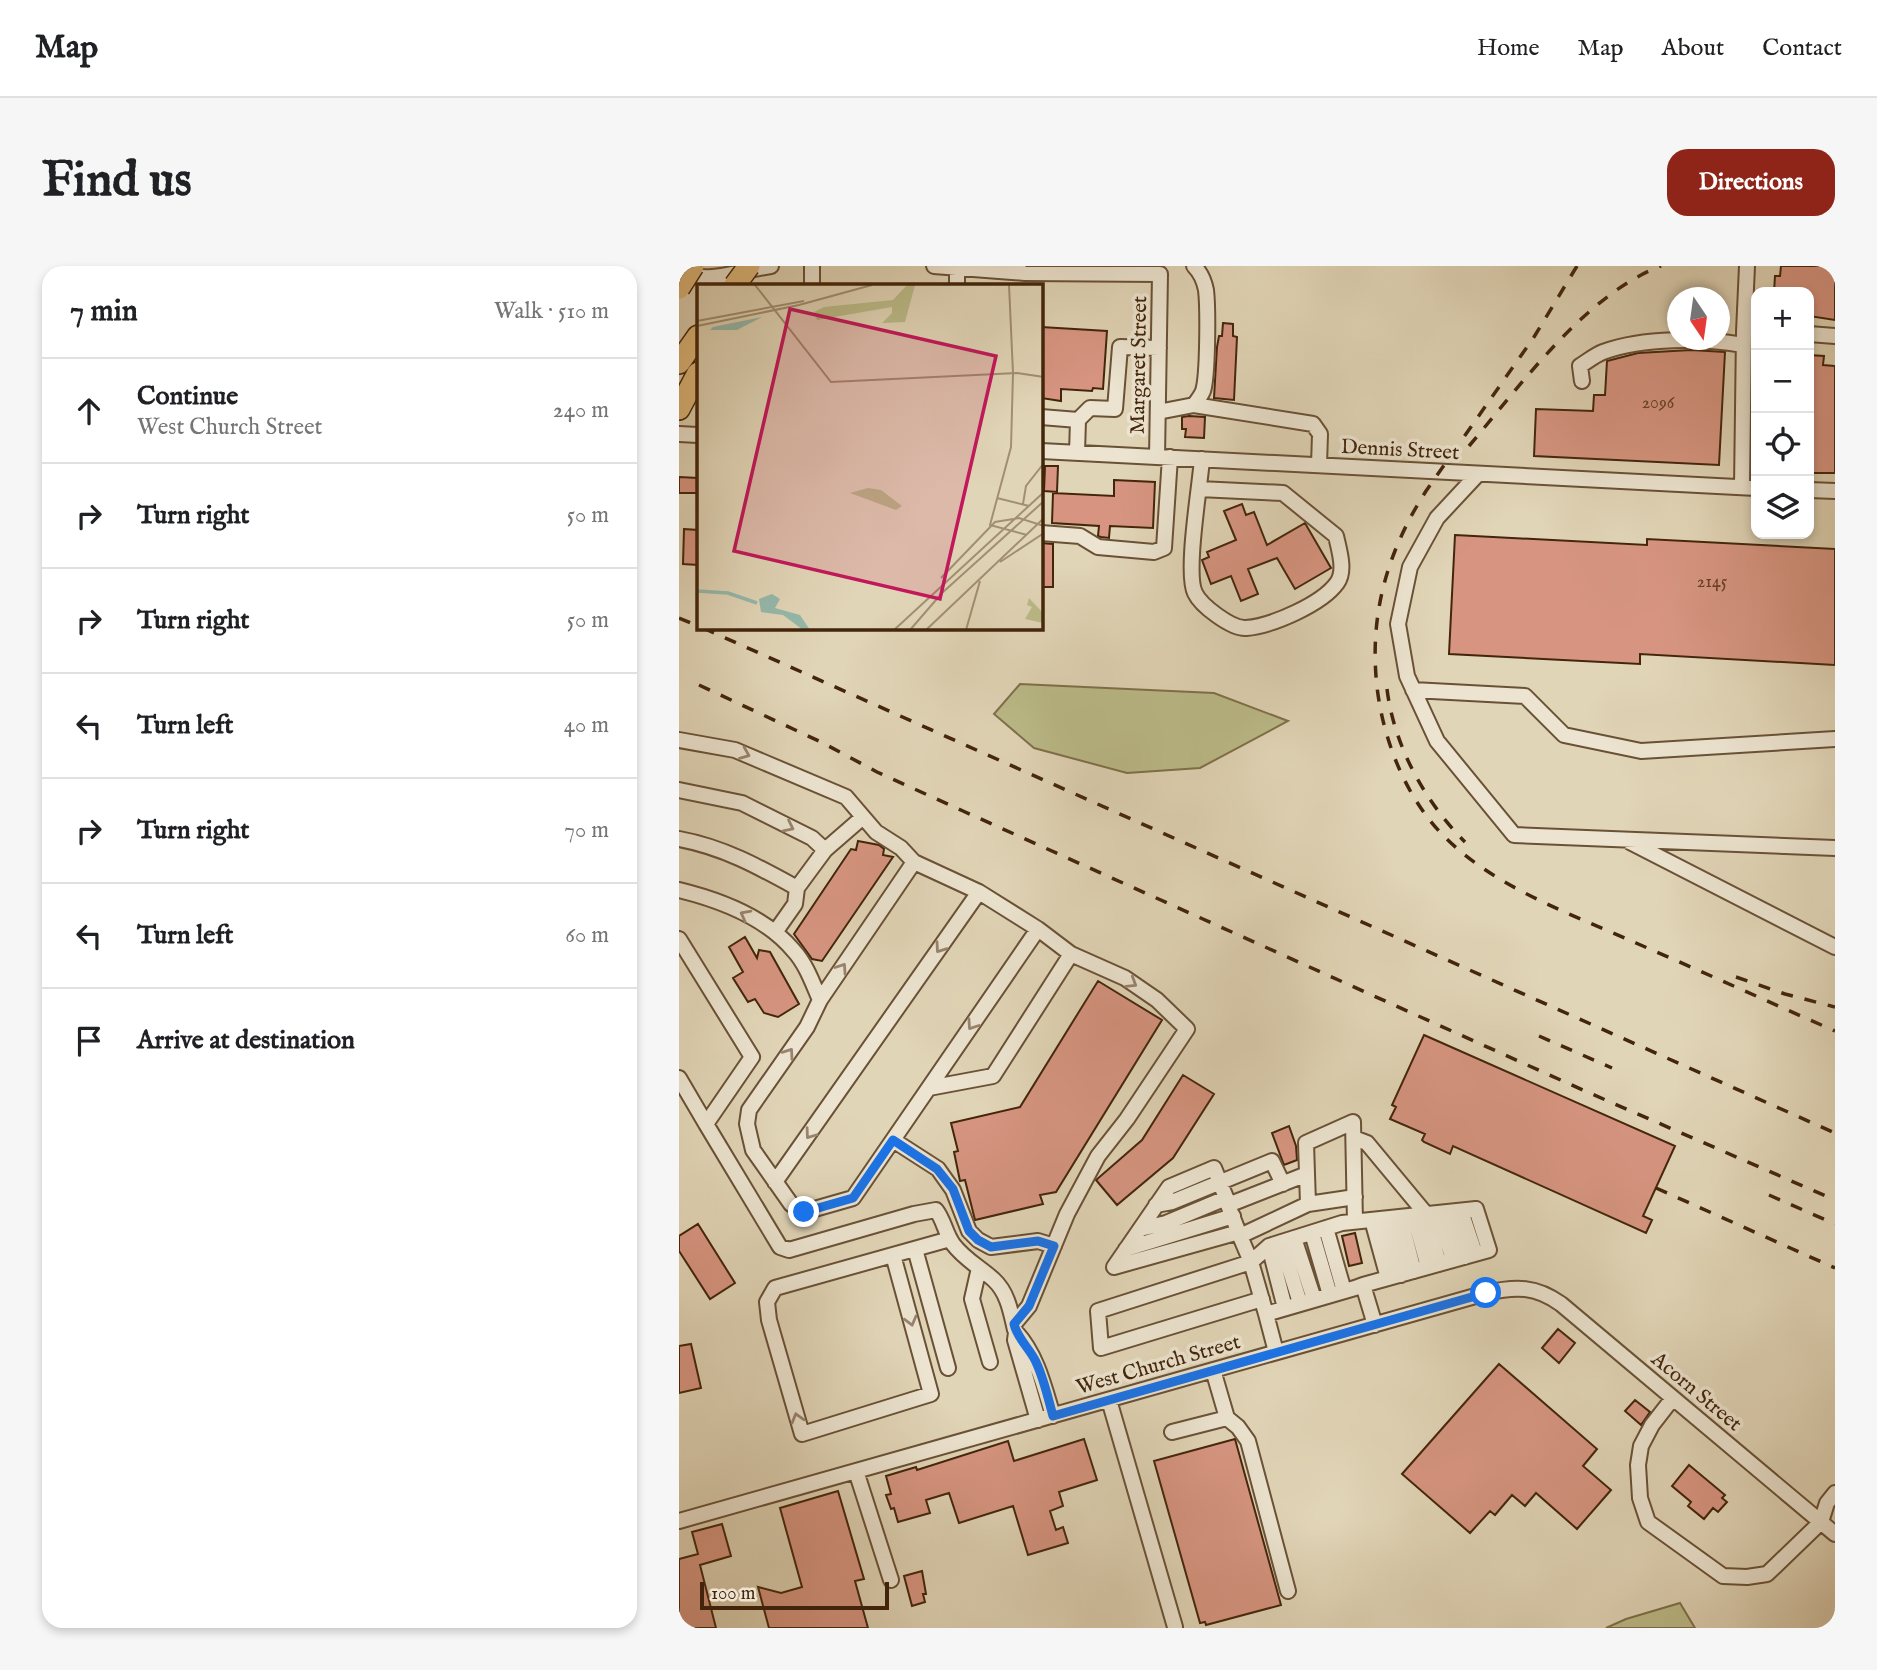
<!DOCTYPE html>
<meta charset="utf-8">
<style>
body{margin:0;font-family:"IM FELL English",serif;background:#f6f6f6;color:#202124}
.controls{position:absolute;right:21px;top:21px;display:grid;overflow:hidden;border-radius:14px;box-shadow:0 4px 10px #0003}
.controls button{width:63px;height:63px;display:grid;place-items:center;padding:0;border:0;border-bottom:2px solid #e0e0e0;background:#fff;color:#202124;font:35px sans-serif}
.compass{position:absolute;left:988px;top:21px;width:63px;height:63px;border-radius:50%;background:#fff;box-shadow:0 4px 10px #0003;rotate:167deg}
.scale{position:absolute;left:21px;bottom:18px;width:189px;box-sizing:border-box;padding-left:7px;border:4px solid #43250b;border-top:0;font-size:19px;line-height:24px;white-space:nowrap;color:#43250b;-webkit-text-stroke:5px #ece4d0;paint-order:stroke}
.stop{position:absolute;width:21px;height:21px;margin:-16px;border:5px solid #1a73e8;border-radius:50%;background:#fff}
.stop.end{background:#1a73e8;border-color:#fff;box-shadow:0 2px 7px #0008}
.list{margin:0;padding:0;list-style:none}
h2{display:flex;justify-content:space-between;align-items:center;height:91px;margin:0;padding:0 28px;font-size:30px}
h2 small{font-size:23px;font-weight:400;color:#757577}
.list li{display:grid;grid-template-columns:46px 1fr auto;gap:21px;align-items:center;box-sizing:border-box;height:105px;padding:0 28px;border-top:2px solid #e0e0e0}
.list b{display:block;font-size:26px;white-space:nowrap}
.list p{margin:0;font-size:23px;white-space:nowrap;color:#757577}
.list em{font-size:23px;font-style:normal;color:#757577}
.icon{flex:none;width:38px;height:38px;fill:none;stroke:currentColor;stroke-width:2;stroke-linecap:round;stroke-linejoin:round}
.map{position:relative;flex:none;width:1156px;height:1362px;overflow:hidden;border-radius:21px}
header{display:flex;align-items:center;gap:42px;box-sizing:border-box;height:98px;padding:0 35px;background:#fff;border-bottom:2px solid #e0e0e0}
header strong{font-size:33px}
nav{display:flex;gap:38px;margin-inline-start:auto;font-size:24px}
.intro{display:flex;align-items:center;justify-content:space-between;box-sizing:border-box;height:168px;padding:0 42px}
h1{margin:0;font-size:49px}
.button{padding:18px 32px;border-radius:21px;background:#8f2418;color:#fff;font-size:24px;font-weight:700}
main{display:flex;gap:42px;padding:0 42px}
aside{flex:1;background:#fff;border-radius:21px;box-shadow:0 4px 10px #0003}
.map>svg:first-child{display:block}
.green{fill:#bbbb89;stroke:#7f704a;stroke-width:2}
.building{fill:#d79581;stroke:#43250b;stroke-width:2}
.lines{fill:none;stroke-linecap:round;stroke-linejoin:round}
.minor-casing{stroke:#6a5136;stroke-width:18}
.highway-casing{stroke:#43250b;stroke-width:24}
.minor{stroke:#ece4d0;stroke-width:14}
.highway{stroke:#e0ba7c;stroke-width:21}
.rail{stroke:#43250b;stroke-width:3.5;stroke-dasharray:12 12;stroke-linecap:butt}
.highway-bridge-casing{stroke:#43250b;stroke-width:24;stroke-linecap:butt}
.highway-bridge{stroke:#e0ba7c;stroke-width:21}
.oneway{stroke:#98846e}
.route{stroke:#1a73e8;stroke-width:9}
.labels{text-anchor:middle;stroke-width:7;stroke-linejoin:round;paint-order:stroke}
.number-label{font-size:18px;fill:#684128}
.street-label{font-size:21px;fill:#43250b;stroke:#ece4d0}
.inset-river{fill:none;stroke:#95b9ab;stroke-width:3.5}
.inset-road{fill:none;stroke:#a28f72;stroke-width:2}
.view{fill:#c2185b;fill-opacity:0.15;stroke:#c2185b;stroke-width:3.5}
.inset-edge{fill:none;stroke:#43250b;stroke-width:3.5}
</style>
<header>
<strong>Map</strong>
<nav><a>Home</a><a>Map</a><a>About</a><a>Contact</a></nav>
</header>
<div class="intro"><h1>Find us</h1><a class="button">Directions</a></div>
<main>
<aside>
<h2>7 min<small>Walk · 510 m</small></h2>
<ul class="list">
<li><svg class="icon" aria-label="ahead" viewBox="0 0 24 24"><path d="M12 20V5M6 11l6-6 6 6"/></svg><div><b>Continue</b><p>West Church Street</p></div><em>240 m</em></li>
<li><svg class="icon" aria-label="right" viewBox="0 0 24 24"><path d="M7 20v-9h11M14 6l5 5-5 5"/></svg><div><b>Turn right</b></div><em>50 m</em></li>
<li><svg class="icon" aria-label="right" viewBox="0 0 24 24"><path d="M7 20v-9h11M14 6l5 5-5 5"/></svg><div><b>Turn right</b></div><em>50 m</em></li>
<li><svg class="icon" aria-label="left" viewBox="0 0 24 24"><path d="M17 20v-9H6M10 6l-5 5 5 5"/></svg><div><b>Turn left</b></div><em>40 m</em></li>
<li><svg class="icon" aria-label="right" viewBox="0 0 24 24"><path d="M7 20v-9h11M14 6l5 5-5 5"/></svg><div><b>Turn right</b></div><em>70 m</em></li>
<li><svg class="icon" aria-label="left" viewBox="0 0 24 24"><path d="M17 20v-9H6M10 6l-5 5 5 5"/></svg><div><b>Turn left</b></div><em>60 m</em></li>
<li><svg class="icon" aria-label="arrive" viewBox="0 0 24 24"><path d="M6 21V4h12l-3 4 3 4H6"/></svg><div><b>Arrive at destination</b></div></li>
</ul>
</aside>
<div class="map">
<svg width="1156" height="1362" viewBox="0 0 1156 1362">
<rect width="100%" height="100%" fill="#e1d5b7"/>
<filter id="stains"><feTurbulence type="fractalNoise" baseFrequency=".00286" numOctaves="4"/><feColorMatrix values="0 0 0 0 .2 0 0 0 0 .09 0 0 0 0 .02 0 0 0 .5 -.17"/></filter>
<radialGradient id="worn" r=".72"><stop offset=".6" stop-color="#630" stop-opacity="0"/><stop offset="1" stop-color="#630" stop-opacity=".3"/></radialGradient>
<path class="green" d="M 341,418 L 535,427 L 609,455 L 521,502 L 448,507 L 355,482 L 315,448 Z
M 1001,1337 L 1016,1362 L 927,1362 L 947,1353 Z"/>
<path class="building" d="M 1102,0 L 1156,0 L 1156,54 L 1130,50 L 1130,26 L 1095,26 L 1096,10 L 1101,10 Z
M 544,57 L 554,58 L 554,70 L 558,71 L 555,134 L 535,132 L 538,81 L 540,70 L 543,70 Z
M 362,61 L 428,65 L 424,123 L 414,122 L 413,125 L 382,123 L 382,135 L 362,132 Z
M 1012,84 L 1046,86 L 1040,199 L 855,190 L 857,143 L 914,145 L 915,129 L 926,129 L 928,95 L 959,87 Z
M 1130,89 L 1145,90 L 1144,99 L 1156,100 L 1156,207 L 1130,207 Z
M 510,150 L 526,151 L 525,172 L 506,171 L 507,163 L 503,163 L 503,151 Z
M 366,200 L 379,200 L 378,226 L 365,225 Z
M 0,211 L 19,212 L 19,227 L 0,227 Z
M 435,214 L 476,216 L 474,262 L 431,260 L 430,272 L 422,271 L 419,270 L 420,260 L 373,257 L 374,227 L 435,230 Z
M 563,238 L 567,249 L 575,246 L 588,279 L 626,257 L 652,302 L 616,323 L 598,292 L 569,303 L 579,328 L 562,335 L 552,310 L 532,318 L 523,294 L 530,291 L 528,286 L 557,274 L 545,245 Z
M 5,263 L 19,264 L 19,299 L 4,298 Z
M 776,269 L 968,279 L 968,273 L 1156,283 L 1156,399 L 961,388 L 961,398 L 770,388 Z
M 362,277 L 374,278 L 374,321 L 362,321 Z
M 179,575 L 200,579 L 205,583 L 204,589 L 214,591 L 143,695 L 133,693 L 115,668 L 172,583 L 177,584 Z
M 66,671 L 78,692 L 80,684 L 91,686 L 120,738 L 99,751 L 85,747 L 76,733 L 69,736 L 54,712 L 64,706 L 50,681 Z
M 419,715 L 483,754 L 377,926 L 361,929 L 364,938 L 296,954 L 286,914 L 281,915 L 275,886 L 279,885 L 272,857 L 341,841 Z
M 745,769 L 996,880 L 964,950 L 973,954 L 967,967 L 774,880 L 771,888 L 745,876 L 743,874 L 746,868 L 711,853 L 717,841 L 713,839 Z
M 504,809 L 535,828 L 494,892 L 438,939 L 417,914 L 463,874 Z
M 610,860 L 617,880 L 618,894 L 605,899 L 593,867 Z
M 19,958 L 56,1017 L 31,1033 L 0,985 L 0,970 Z
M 676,967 L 683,997 L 670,1000 L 663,970 Z
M 879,1063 L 896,1077 L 880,1097 L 863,1082 Z
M 12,1078 L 22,1122 L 0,1127 L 0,1080 Z
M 820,1098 L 918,1183 L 904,1200 L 932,1224 L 898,1263 L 857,1227 L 846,1240 L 833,1229 L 816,1249 L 811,1245 L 791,1267 L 723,1208 Z
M 956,1134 L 971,1146 L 962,1159 L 946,1145 Z
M 405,1173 L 418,1214 L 380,1226 L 384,1240 L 371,1245 L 377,1264 L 384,1261 L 389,1277 L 349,1289 L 334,1240 L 280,1257 L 270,1227 L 247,1234 L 251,1247 L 219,1256 L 215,1242 L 212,1243 L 207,1229 L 212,1228 L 207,1210 L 237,1201 L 238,1204 L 329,1175 L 335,1195 Z
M 556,1173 L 602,1339 L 527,1359 L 526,1356 L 521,1357 L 475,1195 Z
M 1010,1199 L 1046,1229 L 1043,1232 L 1048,1236 L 1039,1246 L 1034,1242 L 1025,1253 L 1009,1240 L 1012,1236 L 993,1220 Z
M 159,1225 L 185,1313 L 176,1315 L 189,1362 L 90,1362 L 79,1321 L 102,1327 L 123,1321 L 101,1242 Z
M 43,1258 L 52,1290 L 21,1299 L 37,1362 L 3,1362 L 0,1351 L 0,1293 L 19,1288 L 13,1266 Z
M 243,1305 L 247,1328 L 244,1328 L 246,1336 L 233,1340 L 225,1310 Z"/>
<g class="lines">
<g class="minor-casing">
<path id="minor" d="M 133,0 L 133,19
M 255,0 L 346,7 L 481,8 L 478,191
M 515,0 C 522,7 525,14 527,24 C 529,41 529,110 524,125 C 522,130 518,135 515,139
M 1,6 C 30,19 62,4 92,0
M 278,19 L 278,0
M 1130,68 L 1156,70
M 903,115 L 901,100 C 909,95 916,89 924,86 C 965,71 1023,72 1064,79
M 479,146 L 515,139 L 634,158 L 641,168 L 640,199
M 362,151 L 399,154 L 398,187
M 399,154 L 411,142 L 436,143 L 441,81 L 480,82
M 0,168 L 19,169
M 362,185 L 1077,222
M 799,208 L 758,252 L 731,301 L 719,358 L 728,410 L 758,475 L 835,569 L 1156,582
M 1063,221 L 1065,66 L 1068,0
M 520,223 L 604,227 L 657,270 C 660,284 667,305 658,317 C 643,338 593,360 567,362 C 553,363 522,340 516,327 C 506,307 521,220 523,193
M 1130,224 L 1156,225
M 362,267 L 401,270 L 419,281 L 475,286 L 485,282 L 491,191
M 734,424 L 846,430 L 885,469 L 962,485 L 1156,473
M 0,474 L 56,484 L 167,531 L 197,566 L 222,582 L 235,596 L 300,626 L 359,663 L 392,688 L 446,712 L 478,734 L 508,763 L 448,853 L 419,890 L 388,948 L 350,1040 L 335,1058
M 0,524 L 63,537 L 133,572 L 146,584
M 0,573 C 44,581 80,601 118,622
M 951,576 L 1156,681
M 235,596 L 141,734 L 128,761 L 70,844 L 68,858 L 74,884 L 112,938 L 125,946 L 174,932 L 359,663
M 0,624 C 41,634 87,651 115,685 C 127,698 134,718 141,734
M 97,665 L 116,638 L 118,622 L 146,584 L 184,551
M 0,673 L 73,791 L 27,858 L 101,981 L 110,984 L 235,948 L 257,944 C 265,954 266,967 274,978 C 285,993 302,1002 315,1014 C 329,1027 332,1047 336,1064
M 0,812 L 27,858
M 250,822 L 314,810 L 392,688
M 675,872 L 688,877 L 747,948 L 760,998
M 214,874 L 259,903 L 274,924 L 290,965 L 299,974 L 312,981 L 359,975 L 375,980
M 96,916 L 300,626
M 629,938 L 676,931
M 477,939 L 493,936 L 593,895 L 604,918
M 550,939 L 535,902 L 490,921 L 435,1001 L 560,966
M 782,945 L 796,987
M 772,946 L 786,991
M 760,947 L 774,994
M 735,950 L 749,1001
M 721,951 L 735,1005
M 707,953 L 722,1009
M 693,954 L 709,1012
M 647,962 L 665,1025
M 461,963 L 487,957 L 547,932
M 633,967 L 651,1029
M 561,970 L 549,939 L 628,908
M 615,972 L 635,1033
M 602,976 L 621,1037
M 590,980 L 606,1042
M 236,983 L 269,1102
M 447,983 L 554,950
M 214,989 L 252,1128 L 123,1168 L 90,1054 L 88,1036 L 96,1022 L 271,973
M 300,1002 L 293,1033 L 311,1096
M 583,1033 L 422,1082 L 419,1045 L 572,996 L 561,970 L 629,938 L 627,877 L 674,856 L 676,956
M 587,1048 L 572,996 L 590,980 L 663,957 L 797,943 L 810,984 L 684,1019
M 597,1086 L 587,1048 L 676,1022 L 684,1019 L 696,1059
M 534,1104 L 548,1152 L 559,1161 L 569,1175 L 609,1325
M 994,1132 L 973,1159 L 962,1180 L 959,1199 L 961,1232 L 969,1256 L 1044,1310 L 1068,1311 L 1088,1308 L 1142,1256 L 1148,1237 L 1156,1227
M 430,1134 L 496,1361
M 359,1154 L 336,1074 L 337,1066 C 358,1089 365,1120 374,1150
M 493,1166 L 548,1152
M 177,1205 L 212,1314
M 0,1255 L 807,1027 C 837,1020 857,1020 882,1038 L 1156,1268"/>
</g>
<g class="highway-casing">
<path id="highway" d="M 0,97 L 19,70
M 0,143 L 19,107"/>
</g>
<use href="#minor" class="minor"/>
<use href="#highway" class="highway"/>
<path class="rail" d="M 898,0 L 855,71 L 747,225 C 708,286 690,349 698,421 C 704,472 725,527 760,565 C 811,620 890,647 957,677 C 1024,706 1090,736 1156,765
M 790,180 C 841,120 907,28 982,0
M 0,352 L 19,360
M 24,362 L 1156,867
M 20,419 L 142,476 L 198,506 L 284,545 L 906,825 L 1156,934
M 708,423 C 715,480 746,536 786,576
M 1057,711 L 1106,728 L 1156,741
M 860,770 L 933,802
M 977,922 L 1156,1002
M 1090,929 L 1156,958"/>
<g class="highway-bridge-casing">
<path id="highway-bridge" d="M 56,19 L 70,0
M 0,22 L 14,0"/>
</g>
<use href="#highway-bridge" class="highway-bridge"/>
</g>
<defs><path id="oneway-chevron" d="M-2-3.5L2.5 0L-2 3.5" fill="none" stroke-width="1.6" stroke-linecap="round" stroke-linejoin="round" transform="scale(1.75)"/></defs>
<g class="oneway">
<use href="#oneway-chevron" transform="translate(66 488) rotate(22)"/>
<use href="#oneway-chevron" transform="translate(110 561) rotate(26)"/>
<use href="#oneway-chevron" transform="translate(66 649) rotate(-152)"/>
<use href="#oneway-chevron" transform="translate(261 682) rotate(125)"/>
<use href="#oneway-chevron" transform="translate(163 702) rotate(-56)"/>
<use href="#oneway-chevron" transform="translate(453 717) rotate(32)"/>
<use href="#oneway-chevron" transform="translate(293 759) rotate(124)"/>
<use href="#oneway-chevron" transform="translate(110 787) rotate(-55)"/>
<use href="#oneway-chevron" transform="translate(131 868) rotate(126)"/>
<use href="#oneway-chevron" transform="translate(232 1055) rotate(75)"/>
<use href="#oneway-chevron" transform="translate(118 1152) rotate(-106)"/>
</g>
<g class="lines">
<path class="route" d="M 125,946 L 174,932 L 214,874 L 258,903 L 274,923 L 290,965 L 299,974 L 312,981 L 359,975 L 375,980 L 350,1040 L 335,1058 C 338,1072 351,1083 357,1096 C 365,1113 369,1132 374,1150 L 807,1027"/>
</g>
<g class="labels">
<g class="number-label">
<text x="979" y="142">2096</text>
<text x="1033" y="321">2145</text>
</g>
<g class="street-label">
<text transform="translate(459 99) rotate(-89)" y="7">Margaret Street</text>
<text transform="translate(721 183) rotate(3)" y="7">Dennis Street</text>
<text transform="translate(479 1098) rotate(-16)" y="7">West Church Street</text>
<text transform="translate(1018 1125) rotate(40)" y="7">Acorn Street</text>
</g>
</g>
<g transform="translate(18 18)">
<rect width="346" height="346" fill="#e1d5b7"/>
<path d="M 210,1 L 218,1 L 208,38 L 185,39 L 195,29 L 195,23 L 120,36 L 117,28 L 127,23 L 196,16 ZM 171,204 L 184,206 L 205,222 L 199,226 L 153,209 ZM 332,314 L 346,329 L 346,339 L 328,335 L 335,323 L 330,321 Z" fill="#bbbb89"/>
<path d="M 65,33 L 40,46 L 13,46 L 16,43 ZM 75,310 L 83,315 L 78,324 L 103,331 L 113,346 L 106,346 L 86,331 L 64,328 L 62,315 Z" fill="#95b9ab"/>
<path class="inset-river" d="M 0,307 L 31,309 L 60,319"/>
<path class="inset-road" d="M 58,1 L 134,98 L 320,89 L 347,93M 312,1 L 316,89 L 314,163 L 293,241 L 330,251M 0,37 L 107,17M 0,42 L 102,21 L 175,1M 300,214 L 332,222M 326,220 L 329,202 L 347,179M 303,278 L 347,249M 244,294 L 298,238 L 322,234 L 347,242M 197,346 L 347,208M 213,346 L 245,309 L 347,217M 229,346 L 347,234M 269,346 L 283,297"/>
<path class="view" d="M 93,25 L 299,72 L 243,315 L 37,267 Z"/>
<rect width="346" height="346" class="inset-edge"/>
</g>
<rect width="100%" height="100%" filter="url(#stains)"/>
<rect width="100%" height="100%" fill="url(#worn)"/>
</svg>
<div class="controls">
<button>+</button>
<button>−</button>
<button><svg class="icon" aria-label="locate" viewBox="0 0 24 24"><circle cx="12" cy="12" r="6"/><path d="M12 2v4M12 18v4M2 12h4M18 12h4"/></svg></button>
<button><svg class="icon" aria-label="layers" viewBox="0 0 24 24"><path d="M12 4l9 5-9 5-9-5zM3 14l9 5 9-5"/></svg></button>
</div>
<svg class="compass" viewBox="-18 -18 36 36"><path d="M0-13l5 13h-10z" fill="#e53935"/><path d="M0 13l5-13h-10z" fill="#757577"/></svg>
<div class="scale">100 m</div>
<div class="stop" style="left:807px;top:1027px"></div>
<div class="stop end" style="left:125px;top:946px"></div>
</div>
</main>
